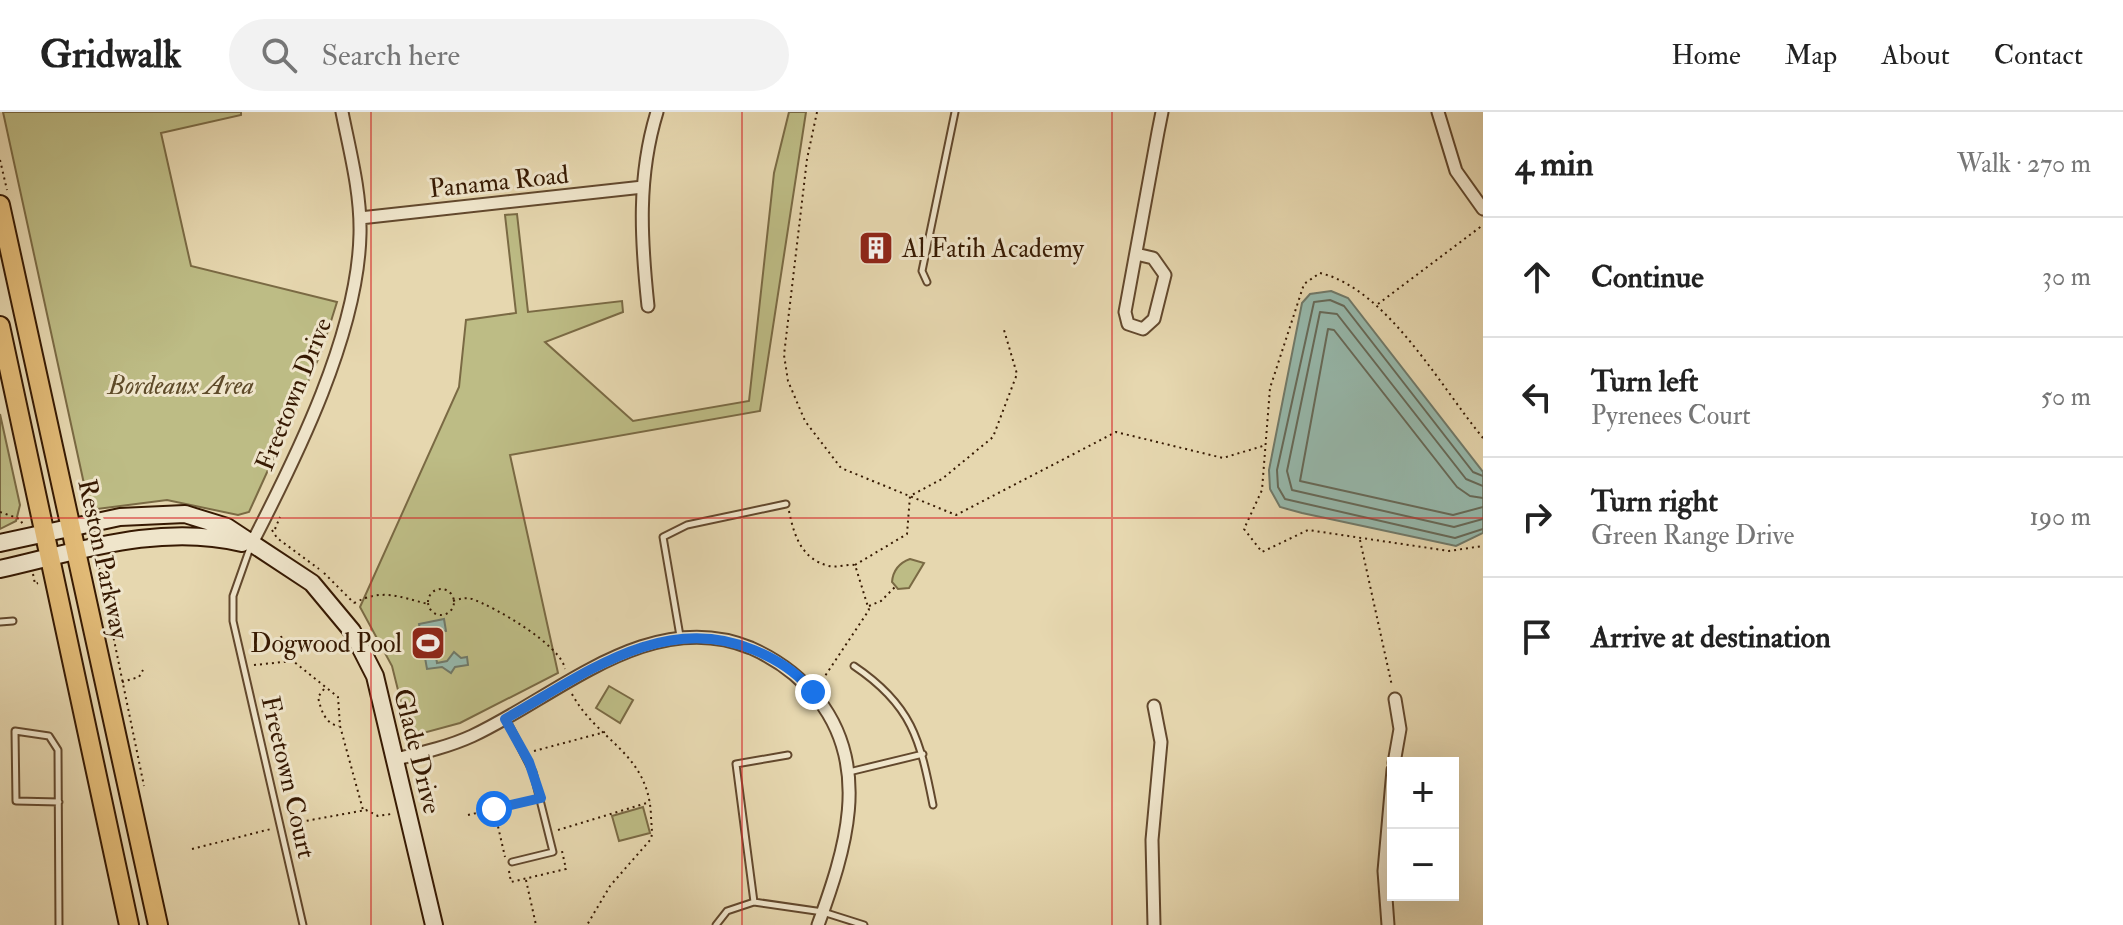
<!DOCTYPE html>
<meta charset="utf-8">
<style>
body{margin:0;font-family:"IM FELL Double Pica",serif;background:#f2f2f2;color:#222}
.controls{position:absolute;right:24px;bottom:24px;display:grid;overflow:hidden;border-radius:0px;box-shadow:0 8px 32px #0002}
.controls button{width:72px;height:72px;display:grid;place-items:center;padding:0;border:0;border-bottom:2px solid #e0e0e0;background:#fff;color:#222;font:40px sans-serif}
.stop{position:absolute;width:24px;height:24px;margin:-18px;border:6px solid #1a73e8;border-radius:50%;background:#fff}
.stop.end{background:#1a73e8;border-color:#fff;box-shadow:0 2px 8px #0008}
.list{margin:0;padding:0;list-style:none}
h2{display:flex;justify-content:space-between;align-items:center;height:104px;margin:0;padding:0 32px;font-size:34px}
h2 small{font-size:26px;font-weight:400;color:#767676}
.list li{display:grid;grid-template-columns:52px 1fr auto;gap:24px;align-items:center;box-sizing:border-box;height:120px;padding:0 32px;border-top:2px solid #e0e0e0}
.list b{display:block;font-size:30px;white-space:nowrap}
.list p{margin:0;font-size:26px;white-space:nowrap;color:#767676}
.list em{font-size:26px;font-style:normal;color:#767676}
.icon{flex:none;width:44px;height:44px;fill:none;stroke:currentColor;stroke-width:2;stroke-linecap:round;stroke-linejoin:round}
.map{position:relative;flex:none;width:1483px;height:813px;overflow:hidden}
header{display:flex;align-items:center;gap:48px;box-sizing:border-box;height:112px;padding:0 40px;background:#fff;border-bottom:2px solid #e0e0e0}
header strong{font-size:38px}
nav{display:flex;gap:44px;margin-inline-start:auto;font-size:28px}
.search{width:560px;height:72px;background:#f2f2f2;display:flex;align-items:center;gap:20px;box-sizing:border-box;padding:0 28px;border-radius:44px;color:#767676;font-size:30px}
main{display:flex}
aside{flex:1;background:#fff}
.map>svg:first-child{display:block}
.green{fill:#bdbc85;stroke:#7a6a44;stroke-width:2}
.water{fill:#96b9ad;stroke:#707969;stroke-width:2}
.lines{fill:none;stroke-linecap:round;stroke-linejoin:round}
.shore{stroke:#666958;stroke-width:2}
.lane-casing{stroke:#62482d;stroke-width:9}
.street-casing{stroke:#62482d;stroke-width:15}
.secondary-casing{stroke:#361902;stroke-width:20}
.primary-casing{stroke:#361902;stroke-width:22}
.path{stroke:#361902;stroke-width:2;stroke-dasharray:2 4;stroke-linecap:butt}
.lane{stroke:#efe5cb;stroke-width:5}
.street{stroke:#efe5cb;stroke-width:11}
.secondary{stroke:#efe5cb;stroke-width:16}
.primary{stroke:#e3bc78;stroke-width:18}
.route{stroke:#1a73e8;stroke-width:10}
.grid{fill:none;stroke:#d62828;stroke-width:2;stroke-opacity:0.55}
.labels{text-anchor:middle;stroke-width:6;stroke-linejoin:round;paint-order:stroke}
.street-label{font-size:26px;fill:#361902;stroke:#efe5cb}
.poi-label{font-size:26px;fill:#361902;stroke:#efe5cb;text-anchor:start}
.park-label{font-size:26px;font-style:italic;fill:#5e4a29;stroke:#efe5cb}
</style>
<header>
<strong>Gridwalk</strong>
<div class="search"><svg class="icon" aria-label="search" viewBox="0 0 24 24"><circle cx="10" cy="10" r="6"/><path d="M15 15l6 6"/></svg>Search here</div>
<nav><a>Home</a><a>Map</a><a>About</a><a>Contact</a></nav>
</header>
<main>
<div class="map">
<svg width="1483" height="813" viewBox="0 0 1483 813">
<rect width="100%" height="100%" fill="#e6d7af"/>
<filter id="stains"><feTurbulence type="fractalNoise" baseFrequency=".0025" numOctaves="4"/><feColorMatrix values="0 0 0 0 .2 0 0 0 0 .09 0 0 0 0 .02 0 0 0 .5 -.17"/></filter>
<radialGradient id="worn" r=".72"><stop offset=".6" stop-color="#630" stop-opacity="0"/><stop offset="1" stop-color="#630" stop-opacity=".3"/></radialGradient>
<path class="green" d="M 3,0 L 241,0 L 241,3 L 161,21 L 191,154 L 337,190 L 321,241 L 249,400 L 238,403 L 167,388 L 97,397 L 86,381 Z
M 789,0 L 806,0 L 760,299 L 510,343 L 558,561 L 460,611 L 416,623 L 407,614 L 392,554 L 360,495 L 459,275 L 466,208 L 516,201 L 505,103 L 517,102 L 528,200 L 622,189 L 623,200 L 545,230 L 633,309 L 749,289 L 774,61 Z
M 0,302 L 20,393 L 16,409 L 0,417 Z
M 910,447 L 924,451 L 909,476 L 898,477 L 892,470 C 893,458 899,451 910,447 Z
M 609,574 L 633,588 L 620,611 L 596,596 Z
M 643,695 L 650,721 L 619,729 L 612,704 Z"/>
<path class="water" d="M 1331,179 L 1348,186 L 1483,360 L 1483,421 L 1456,434 L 1302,401 L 1280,395 L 1270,377 L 1269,358 L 1302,191 L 1310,182 Z
M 444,507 L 446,519 L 432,521 L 437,551 L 447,549 L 454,540 L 461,546 L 467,545 L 468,553 L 455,555 L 451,561 L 442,555 L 427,557 L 419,512 Z"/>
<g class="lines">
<path class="shore" d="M 1483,364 L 1473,360 L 1344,194 L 1330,188 L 1314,190 L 1277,358 L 1278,375 L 1285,387 L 1455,426 L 1483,417
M 1483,374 L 1466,367 L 1337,202 L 1320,200 L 1287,359 L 1292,378 L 1454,415 L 1483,407
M 1483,386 L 1470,384 L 1457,375 L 1334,218 L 1328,217 L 1300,369 L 1453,403 L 1483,395"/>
<g class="lane-casing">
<path id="lane" d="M 927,170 L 922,159 L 955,0
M 251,433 L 233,484 L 233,509 L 303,813
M 0,510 L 13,509
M 680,524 L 663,425 L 687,413 L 786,392
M 854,554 C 912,593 920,627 933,693
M 507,609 L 533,660 L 553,740 L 512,750
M 849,660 L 923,642
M 59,690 L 16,689 L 15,619 L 49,624 L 58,638 L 59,813
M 754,790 L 823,800 L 864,813
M 716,813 L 727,799 L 754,790 L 736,652 L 788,643"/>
</g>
<g class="street-casing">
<path id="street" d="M 1438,0 L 1456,59 L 1483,97
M 360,106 L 643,75
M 1136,142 L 1153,146 L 1165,163 L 1154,207 L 1143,217 L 1128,212 L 1125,200 L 1158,20 L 1162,0
M 648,194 C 641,128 637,65 657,0
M 251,433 C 297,344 358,221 360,122 C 361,81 350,40 342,0
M 396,647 C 421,641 448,635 472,624 C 558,584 650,494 751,536 C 778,548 800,564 818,587 C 872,656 845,739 818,813
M 1394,651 L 1400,617 L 1395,587
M 1154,813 L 1152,728 L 1161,630 L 1154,594
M 1388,813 L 1384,759 L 1393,658"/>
</g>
<g class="secondary-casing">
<path id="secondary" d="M 0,431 L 120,405 L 185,402 L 227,415 L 312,471 L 352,519 L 375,564 L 434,813
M 0,457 C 79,439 161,411 242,431"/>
</g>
<g class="primary-casing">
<path id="primary" d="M 0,93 L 158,813
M 0,214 L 129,813"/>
</g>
<path class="path" d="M 817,0 L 807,47 L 784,243 L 788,269 L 805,309 L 841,356 L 956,403 L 1116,320 L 1223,346 L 1266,333
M 0,48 L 7,78
M 1378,192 L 1483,113
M 1483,326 C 1440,274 1387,177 1320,161 L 1304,172 L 1270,276 L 1262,378 L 1244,417 L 1262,440 L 1308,418 L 1449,439 L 1483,434
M 789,399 C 794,423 801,447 829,454 C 837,456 847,452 855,453 L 869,498 L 821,570
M 0,400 L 20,407 L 23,413
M 275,417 L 280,405
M 272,418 L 277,426 L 319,457
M 1360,428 L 1392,574
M 98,450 L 144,674
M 855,453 L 907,422 L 910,384 L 942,367 L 993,325 L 1017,262 L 1004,218
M 324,461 L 354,491
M 33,462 L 35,472 L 38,471
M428 490a13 13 0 1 1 26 0a13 13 0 1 1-26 0Z
M 453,489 C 460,487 465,485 472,487 C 495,495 561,533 565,557
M 354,491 C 383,476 399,485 428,492
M 869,494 L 881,489 L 896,474
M 281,524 L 289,547
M 254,553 L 293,549 L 338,585 L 340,614 L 363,698
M 122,570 L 139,565 L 143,558
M 324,577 L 318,585 C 321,598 325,612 339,614
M 572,582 C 597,629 648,640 651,703 C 651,712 653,719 651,727 L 610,774 L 587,813
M 534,639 L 605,620
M 494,697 L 505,745
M 468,703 L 532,688
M 289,712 L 366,698 L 378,704 L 391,702
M 558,718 L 650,690
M 192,737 L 271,717
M 509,759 L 511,770 L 566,757 L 562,739
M 526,768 L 536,813"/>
<use href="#lane" class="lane"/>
<use href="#street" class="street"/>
<use href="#secondary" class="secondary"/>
<use href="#primary" class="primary"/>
</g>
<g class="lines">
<path class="route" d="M 494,697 L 541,686 L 529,650 L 505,607 C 582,564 663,499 754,538 C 776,547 798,561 813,580"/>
</g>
<path class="grid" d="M 371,0 L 371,813M 742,0 L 742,813M 1112,0 L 1112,813M 0,406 L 1483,406"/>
<defs>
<g id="building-square" transform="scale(1.8)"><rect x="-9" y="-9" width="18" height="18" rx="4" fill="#8f2418" stroke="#efe5cb"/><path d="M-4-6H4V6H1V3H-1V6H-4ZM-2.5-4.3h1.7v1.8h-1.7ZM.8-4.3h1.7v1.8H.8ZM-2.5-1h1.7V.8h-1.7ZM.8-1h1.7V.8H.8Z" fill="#fff"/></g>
<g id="stadium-square" transform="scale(1.8)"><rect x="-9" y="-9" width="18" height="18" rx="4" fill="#8f2418" stroke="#efe5cb"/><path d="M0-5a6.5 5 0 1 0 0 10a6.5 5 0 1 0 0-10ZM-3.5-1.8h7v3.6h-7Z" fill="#fff"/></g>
</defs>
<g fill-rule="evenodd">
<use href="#building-square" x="876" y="136"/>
<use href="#stadium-square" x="428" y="531"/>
</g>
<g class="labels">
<g class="street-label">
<text transform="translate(499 69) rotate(-6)" y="9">Panama Road</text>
<text transform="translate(293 282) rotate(-68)" y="9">Freetown Drive</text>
<text transform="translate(104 447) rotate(78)" y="9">Reston Parkway</text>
<text transform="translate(418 639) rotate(76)" y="9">Glade Drive</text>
<text transform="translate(289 665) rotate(77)" y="9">Freetown Court</text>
</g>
<g class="poi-label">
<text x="902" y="145">Al Fatih Academy</text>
<text x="402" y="540" text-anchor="end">Dogwood Pool</text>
</g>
<g class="park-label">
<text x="181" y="282">Bordeaux Area</text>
</g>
</g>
<rect width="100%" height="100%" filter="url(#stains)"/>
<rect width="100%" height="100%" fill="url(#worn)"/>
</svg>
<div class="controls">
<button>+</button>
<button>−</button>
</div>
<div class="stop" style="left:494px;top:697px"></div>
<div class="stop end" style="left:813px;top:580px"></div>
</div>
<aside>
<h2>4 min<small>Walk · 270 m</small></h2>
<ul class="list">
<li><svg class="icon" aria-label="ahead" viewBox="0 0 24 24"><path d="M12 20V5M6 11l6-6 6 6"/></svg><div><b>Continue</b></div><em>30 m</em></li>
<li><svg class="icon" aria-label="left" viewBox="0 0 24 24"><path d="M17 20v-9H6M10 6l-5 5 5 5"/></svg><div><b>Turn left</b><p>Pyrenees Court</p></div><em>50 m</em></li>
<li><svg class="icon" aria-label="right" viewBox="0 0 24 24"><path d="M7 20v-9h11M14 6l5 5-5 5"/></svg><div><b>Turn right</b><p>Green Range Drive</p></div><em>190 m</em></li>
<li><svg class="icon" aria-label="arrive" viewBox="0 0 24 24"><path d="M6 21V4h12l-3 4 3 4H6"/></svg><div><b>Arrive at destination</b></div></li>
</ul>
</aside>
</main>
